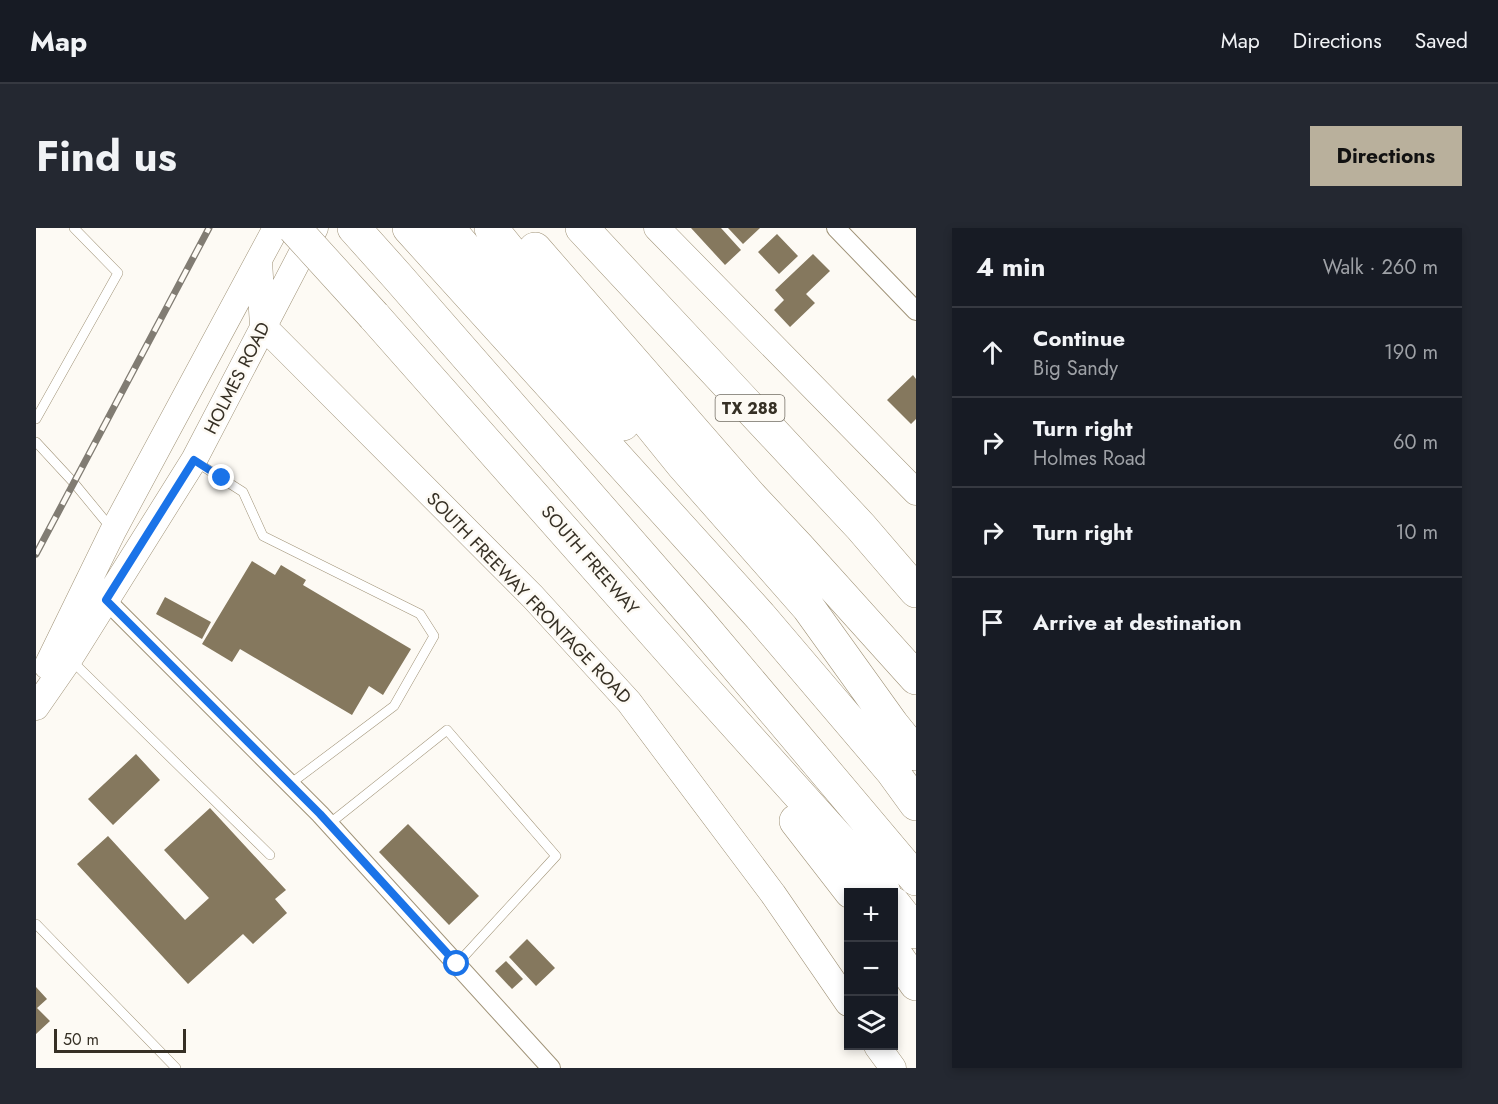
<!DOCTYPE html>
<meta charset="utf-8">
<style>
body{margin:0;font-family:Jost,sans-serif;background:#242831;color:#f1f3f6}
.controls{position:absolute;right:18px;bottom:18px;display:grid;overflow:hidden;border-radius:0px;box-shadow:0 3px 9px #0003}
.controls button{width:54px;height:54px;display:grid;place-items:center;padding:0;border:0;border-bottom:2px solid #363941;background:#171b24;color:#f1f3f6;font:30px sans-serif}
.scale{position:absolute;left:18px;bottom:15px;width:132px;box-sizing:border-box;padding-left:6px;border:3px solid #363025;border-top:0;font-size:16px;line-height:21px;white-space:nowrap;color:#363025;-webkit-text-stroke:4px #fdfaf4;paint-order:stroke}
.stop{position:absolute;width:18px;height:18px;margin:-14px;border:4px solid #1a73e8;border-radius:50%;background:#fff}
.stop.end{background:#1a73e8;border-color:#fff;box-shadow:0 2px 6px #0008}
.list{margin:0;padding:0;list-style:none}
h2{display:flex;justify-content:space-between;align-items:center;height:78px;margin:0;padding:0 24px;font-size:26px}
h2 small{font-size:20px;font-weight:400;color:#9ea1a6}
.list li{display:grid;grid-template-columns:39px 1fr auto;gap:18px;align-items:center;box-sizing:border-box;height:90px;padding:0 24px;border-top:2px solid #363941}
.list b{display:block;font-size:22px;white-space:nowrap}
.list p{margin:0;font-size:20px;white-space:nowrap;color:#9ea1a6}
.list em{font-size:20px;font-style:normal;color:#9ea1a6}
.icon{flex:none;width:33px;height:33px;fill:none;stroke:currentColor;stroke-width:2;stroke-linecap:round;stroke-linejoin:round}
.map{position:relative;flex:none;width:880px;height:840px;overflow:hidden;border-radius:0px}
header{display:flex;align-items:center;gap:36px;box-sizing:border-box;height:84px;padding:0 30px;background:#171b24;border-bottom:2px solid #363941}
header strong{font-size:28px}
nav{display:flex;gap:33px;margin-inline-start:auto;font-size:21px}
.intro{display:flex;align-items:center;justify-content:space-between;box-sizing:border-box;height:144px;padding:0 36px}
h1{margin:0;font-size:42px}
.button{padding:15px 27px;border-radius:0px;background:#b9b09c;color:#111;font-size:21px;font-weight:700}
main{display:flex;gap:36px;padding:0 36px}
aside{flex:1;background:#171b24;border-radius:0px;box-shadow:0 3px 9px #0003}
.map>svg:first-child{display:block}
.building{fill:#85785e}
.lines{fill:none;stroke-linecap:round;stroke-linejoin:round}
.service-casing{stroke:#a09378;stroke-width:10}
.minor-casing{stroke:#a09378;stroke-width:20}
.secondary-casing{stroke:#a09378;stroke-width:27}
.motorway-casing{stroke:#a09378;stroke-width:34}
.service{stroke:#fff;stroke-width:9}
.minor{stroke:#fff;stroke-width:18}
.secondary{stroke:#fff;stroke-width:26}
.motorway{stroke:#fff;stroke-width:33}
.rail-casing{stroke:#817c73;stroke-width:7}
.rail{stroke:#fdfaf4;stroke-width:4.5;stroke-dasharray:14;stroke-linecap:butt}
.motorway-bridge-casing{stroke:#a09378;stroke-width:34;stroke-linecap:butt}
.motorway-bridge{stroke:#fff;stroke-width:33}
.route{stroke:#1a73e8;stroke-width:8}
.labels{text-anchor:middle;stroke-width:5;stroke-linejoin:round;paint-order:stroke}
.shield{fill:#fdfaf4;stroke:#726d63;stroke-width:1.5}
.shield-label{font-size:16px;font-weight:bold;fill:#363025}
.street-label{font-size:18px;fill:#363025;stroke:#fdfaf4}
</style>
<header>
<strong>Map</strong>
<nav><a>Map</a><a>Directions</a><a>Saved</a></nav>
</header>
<div class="intro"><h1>Find us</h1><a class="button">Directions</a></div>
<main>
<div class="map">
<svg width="880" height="840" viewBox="0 0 880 840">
<rect width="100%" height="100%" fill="#fdfaf4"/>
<path class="building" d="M 655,0 L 685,0 L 705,22 L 689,37 Z
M 692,0 L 724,0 L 707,16 Z
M 741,6 L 762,28 L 743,46 L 722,24 Z
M 777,26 L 794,43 L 770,66 L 779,75 L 754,99 L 738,82 L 748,72 L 739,62 Z
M 877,147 L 880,151 L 880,191 L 875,196 L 851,172 Z
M 216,333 L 239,347 L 245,337 L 270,352 L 267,357 L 375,421 L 347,467 L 333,458 L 316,487 L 204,421 L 196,434 L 166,416 Z
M 129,369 L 175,394 L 166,411 L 120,386 Z
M 100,526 L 124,552 L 77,597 L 52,571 Z
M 174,580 L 250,662 L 239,671 L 251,685 L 217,716 L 207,706 L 152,756 L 41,636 L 72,608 L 149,692 L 173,670 L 128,622 Z
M 372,596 L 443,668 L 413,697 L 343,624 Z
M 491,711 L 519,740 L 500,758 L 473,729 Z
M 470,733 L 487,751 L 476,761 L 459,743 Z
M 0,759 L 11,771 L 1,780 L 14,793 L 0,806 Z"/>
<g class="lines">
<g class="service-casing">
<path id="service" d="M 0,191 L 82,45 L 38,0
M 0,214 L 38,255 L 75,300
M 160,234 L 207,264 L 227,308 L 384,386 L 398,408 L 358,478 L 254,556
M 35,432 L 234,627
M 293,596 L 411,502 L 520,628 L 421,736
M 0,696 L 140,840"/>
</g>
<g class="minor-casing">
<path id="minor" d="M 800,0 L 880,83
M 70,372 L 284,586 L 515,840"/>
</g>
<g class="secondary-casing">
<path id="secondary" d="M 621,0 L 880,264
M 223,33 L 227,98 L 497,369 L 593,474 L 737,666 L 812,775
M 11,438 L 77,303 L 240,0
M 0,479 L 34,430 L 158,232 L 279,0
M 841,818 L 857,840"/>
</g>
<g class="motorway-casing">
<path id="motorway" d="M 318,0 L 361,48 L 664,395 L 880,651
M 373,0 L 724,388 L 856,543 L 880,576
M 412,0 L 450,45 L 587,196
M 455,0 L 647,237 L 772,379 L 856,496 L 880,526
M 546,0 L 825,299 L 880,363
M 499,21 L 716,270 L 762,319 L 880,450
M 338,88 L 660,452 L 820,630 L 848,664
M 760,593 L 815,664
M 858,676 L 880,704
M 858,724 L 880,756"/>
</g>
<use href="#service" class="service"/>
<use href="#minor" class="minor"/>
<use href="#secondary" class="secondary"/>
<use href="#motorway" class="motorway"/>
<g class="rail-casing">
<path id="rail" d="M 0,326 L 173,0"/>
</g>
<use href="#rail" class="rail"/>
<g class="motorway-bridge-casing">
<path id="motorway-bridge" d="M 258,0 L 338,88"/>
</g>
<use href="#motorway-bridge" class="motorway-bridge"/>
</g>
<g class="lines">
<path class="route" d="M 186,250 L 158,232 L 70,372 L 284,586 L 421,736"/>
</g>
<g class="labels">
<rect class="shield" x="679.5" y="167" width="69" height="26" rx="4.5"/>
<g class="shield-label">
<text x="714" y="186">TX 288</text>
</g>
<g class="street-label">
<text transform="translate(201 150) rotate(-63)" y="6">HOLMES ROAD</text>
<text transform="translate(554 332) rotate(49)" y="6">SOUTH FREEWAY</text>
<text transform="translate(493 370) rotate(46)" y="6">SOUTH FREEWAY FRONTAGE ROAD</text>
</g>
</g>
</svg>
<div class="controls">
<button>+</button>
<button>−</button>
<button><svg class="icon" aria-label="layers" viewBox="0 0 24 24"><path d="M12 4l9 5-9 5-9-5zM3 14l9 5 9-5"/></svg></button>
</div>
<div class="scale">50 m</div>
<div class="stop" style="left:421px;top:736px"></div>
<div class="stop end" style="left:186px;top:250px"></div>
</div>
<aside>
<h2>4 min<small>Walk · 260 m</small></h2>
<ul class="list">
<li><svg class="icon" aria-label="ahead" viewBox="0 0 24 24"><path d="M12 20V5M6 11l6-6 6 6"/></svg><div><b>Continue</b><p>Big Sandy</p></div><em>190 m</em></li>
<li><svg class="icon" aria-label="right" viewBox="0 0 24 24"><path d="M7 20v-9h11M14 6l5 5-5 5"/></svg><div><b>Turn right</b><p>Holmes Road</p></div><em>60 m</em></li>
<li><svg class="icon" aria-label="right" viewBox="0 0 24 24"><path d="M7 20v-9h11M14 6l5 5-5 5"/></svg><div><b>Turn right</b></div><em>10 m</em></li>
<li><svg class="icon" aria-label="arrive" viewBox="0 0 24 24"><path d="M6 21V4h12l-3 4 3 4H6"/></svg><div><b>Arrive at destination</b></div></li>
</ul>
</aside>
</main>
